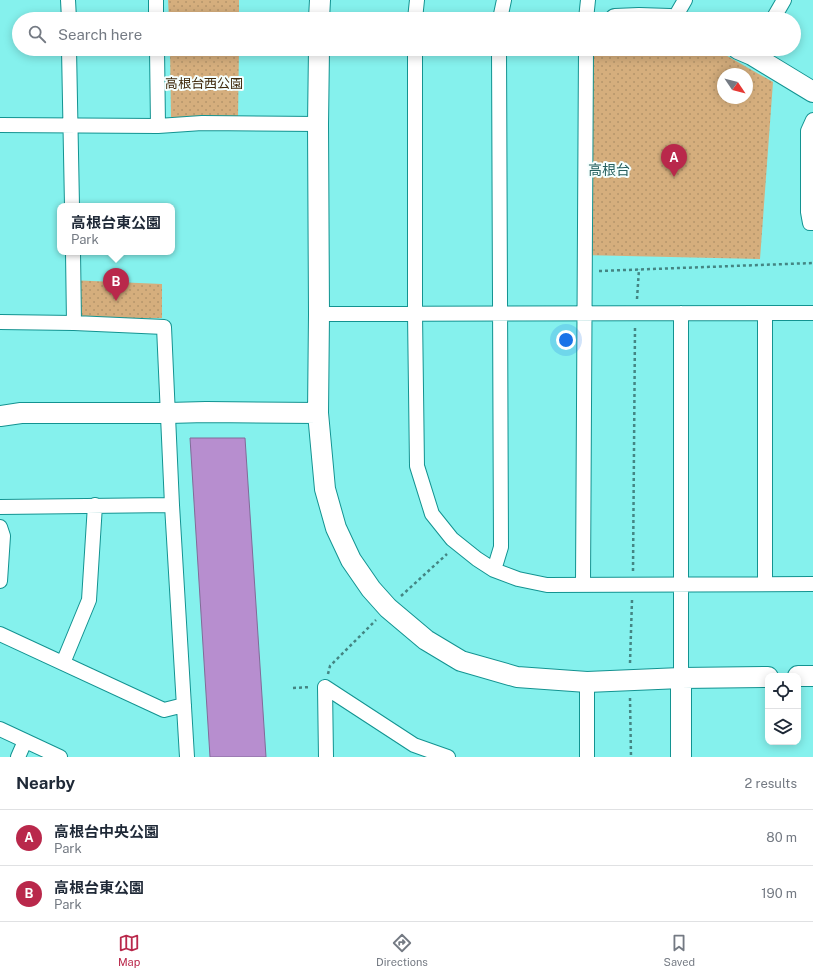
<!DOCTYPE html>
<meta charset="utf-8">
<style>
body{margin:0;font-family:"Public Sans","Noto Sans JP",sans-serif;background:#f2f2f3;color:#1f2937}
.controls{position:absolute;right:12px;bottom:12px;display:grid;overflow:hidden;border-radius:8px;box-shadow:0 2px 10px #0003}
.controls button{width:36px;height:36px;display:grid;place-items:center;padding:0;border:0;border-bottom:1px solid #e0e1e3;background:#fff;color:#1f2937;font:20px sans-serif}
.compass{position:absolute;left:717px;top:68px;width:36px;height:36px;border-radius:50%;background:#fff;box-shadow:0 2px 10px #0003;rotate:125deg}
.you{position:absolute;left:566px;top:340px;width:14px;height:14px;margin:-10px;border:3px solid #fff;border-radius:50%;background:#1a73e8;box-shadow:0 0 0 6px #1a73e833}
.badge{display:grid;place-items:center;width:26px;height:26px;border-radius:50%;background:#b9284b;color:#fff;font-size:13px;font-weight:700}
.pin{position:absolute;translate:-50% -33px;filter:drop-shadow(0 1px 2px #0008)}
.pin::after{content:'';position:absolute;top:21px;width:14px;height:12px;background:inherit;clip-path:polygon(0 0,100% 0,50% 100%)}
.popup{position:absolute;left:57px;top:203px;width:118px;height:52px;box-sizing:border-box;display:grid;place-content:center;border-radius:8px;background:#fff;filter:drop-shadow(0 1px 3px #0005);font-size:13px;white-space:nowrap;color:#747a83}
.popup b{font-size:15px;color:#1f2937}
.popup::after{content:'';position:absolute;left:50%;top:100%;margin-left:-8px;border:8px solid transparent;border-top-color:#fff}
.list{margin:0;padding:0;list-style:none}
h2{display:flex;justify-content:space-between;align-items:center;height:52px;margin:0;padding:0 16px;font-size:17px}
h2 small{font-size:13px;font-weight:400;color:#747a83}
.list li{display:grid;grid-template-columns:26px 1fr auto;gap:12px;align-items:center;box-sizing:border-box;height:56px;padding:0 16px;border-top:1px solid #e0e1e3}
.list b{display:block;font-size:15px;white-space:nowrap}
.list p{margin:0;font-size:13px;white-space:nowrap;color:#747a83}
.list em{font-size:13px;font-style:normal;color:#747a83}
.icon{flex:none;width:22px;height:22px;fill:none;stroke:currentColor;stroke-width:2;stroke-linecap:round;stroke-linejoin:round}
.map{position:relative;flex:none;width:813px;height:757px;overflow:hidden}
.search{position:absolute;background:#fff;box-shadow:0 2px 10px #0003;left:12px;right:12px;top:12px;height:44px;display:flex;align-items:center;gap:10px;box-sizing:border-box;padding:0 14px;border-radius:22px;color:#747a83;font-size:15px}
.sheet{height:164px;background:#fff}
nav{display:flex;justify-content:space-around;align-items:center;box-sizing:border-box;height:56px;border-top:1px solid #e0e1e3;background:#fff;font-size:11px;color:#747a83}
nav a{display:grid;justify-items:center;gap:2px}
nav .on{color:#b9284b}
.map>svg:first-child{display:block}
.park{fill:url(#park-dots);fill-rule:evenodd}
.water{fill:#b78ecf;stroke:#816b98}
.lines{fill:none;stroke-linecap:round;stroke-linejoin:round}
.street-casing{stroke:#139391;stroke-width:16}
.secondary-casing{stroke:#139391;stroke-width:22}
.path{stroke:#448583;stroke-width:2.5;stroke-dasharray:3 3;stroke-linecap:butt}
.street{stroke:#fff;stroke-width:14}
.secondary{stroke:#fff;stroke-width:20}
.labels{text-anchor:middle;stroke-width:4;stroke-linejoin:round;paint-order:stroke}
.park-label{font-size:13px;fill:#3e290b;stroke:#f5fffe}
.neighbourhood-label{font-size:14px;fill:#26605f;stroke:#f5fffe}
</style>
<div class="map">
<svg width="813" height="757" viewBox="0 0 813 757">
<defs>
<pattern id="park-dots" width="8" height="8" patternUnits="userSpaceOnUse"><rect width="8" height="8" fill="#d5ae7d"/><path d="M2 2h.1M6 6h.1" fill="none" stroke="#b5956b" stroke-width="1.8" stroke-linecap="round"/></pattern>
</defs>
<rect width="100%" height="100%" fill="#85f1ed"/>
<path class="park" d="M 168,0 L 239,0 L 239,19 L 169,19 Z
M 170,49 L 239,49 L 238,118 L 171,117 Z
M 584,49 L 715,49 L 773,82 L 760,259 L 581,255 ZM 723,74 L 747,74 L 747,98 L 723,98 Z
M 69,280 L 162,284 L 162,318 L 70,320 Z"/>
<path class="water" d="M 190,438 L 245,438 L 266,757 L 210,757 Z"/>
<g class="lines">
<g class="street-casing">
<path id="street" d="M 68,0 L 69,19
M 156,0 L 156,19
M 415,19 L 417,0
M 500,19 L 504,0
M 586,19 L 588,0
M 674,19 L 685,0
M 773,19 L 784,0
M 69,49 L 72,206
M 157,49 L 158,126
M 415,49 L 415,314 L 417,466 L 432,514 L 452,539 L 477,559 L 494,570 L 518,579 L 547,585 L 813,584
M 813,120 L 808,131 L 808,212 L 810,223 L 813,223
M 0,125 L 158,126 L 202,123 L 318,124
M 73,252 L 74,323
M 319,314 L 813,313
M 0,322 L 74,323 L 164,327 L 172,505 L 187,757
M 0,507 L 172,505
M 0,527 L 3,536 L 0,581
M 494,570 L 501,547 L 499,49
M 583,584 L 586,49
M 765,584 L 765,313
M 0,634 L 164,710 L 184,705
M 63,663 L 89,600 L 95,505
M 681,678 L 681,313
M 325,687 L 414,745 L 448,757
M 325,687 L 326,757
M 0,729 L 60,757
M 18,757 L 25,741
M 587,757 L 587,682"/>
</g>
<g class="secondary-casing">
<path id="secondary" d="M 319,19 L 320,0
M 615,19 L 639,18 L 670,19
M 319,49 L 318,124 L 319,314 L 318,413 L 325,489 L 336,528 L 351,560 L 371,589 L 388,608 L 426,640 L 461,661 L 517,677 L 587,682 L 681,678 L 768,677
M 738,49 L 752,55 L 813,92
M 0,416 L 21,413 L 168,413 L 206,412 L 318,413
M 798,676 L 813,676
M 681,678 L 681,757"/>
</g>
<path class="path" d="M 599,271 L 813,263
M 637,299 L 639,269
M 633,571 L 635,328
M 401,596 L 447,554
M 630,663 L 632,600
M 328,674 L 330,666 L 376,620
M 293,688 L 311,687
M 630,698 L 631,757"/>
<use href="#street" class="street"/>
<use href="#secondary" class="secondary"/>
</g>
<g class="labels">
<g class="park-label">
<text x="204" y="88">高根台西公園</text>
</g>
<g class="neighbourhood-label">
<text x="609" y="175">高根台</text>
</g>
</g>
</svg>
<div class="controls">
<button><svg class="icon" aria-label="locate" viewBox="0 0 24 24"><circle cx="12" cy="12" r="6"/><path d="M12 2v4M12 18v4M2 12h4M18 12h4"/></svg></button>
<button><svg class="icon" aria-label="layers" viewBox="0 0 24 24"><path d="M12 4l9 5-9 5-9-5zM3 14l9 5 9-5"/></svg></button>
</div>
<svg class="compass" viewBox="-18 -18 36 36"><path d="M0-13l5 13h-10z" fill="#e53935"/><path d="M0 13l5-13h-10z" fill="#747a83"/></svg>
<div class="you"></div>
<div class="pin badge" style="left:674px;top:177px">A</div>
<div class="pin badge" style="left:116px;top:301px">B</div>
<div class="popup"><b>高根台東公園</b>Park</div>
<div class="search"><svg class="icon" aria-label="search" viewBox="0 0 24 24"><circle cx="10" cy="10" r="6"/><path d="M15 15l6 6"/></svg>Search here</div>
</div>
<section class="sheet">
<h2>Nearby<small>2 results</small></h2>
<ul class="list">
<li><span class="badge">A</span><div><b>高根台中央公園</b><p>Park</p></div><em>80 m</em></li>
<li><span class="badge">B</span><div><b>高根台東公園</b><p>Park</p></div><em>190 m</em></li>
</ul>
</section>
<nav>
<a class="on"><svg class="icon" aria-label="map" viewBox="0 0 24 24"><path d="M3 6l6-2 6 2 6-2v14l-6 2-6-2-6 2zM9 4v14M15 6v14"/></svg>Map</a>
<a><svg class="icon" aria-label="directions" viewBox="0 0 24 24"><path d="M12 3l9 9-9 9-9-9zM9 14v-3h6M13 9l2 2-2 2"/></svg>Directions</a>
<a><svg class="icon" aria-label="saved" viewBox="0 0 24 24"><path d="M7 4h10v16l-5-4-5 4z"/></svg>Saved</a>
</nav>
